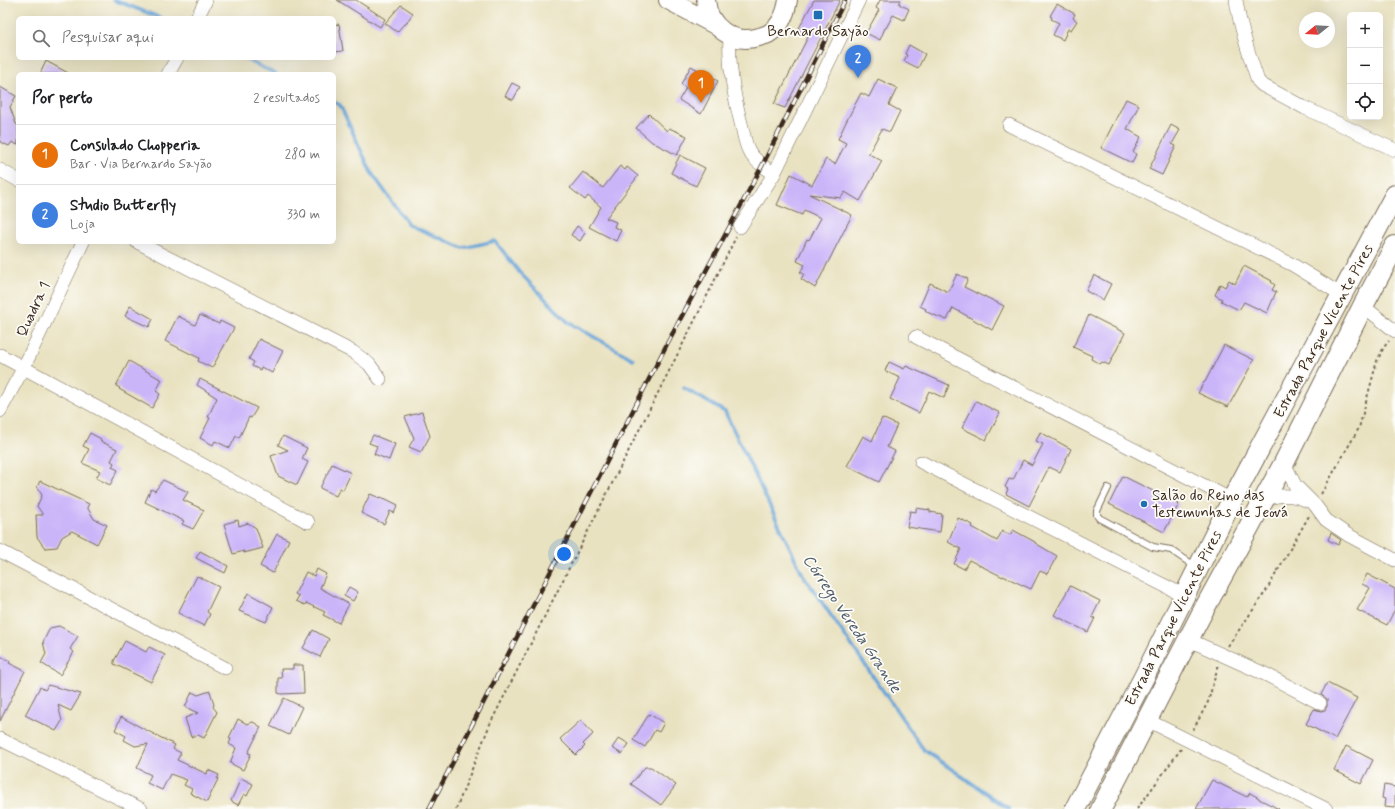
<!DOCTYPE html>
<html lang="pt">
<meta charset="utf-8">
<style>
body{margin:0;font-family:Mynerve,sans-serif;background:#f2f2f2;color:#202124}
.controls{position:absolute;right:12px;top:12px;display:grid;overflow:hidden;border-radius:6px;box-shadow:0 4px 16px #0002}
.controls button{width:36px;height:36px;display:grid;place-items:center;padding:0;border:0;border-bottom:1px solid #e0e0e0;background:#fff;color:#202124;font:20px sans-serif}
.compass{position:absolute;left:1299px;top:12px;width:36px;height:36px;border-radius:50%;background:#fff;box-shadow:0 4px 16px #0002;rotate:252deg}
.you{position:absolute;left:564px;top:554px;width:14px;height:14px;margin:-10px;border:3px solid #fff;border-radius:50%;background:#1a73e8;box-shadow:0 0 0 6px #1a73e833}
.badge{display:grid;place-items:center;width:26px;height:26px;border-radius:50%;background:#1a73e8;color:#fff;font-size:13px;font-weight:700}
.pin{position:absolute;translate:-50% -33px;filter:drop-shadow(0 1px 2px #0008)}
.pin::after{content:'';position:absolute;top:21px;width:14px;height:12px;background:inherit;clip-path:polygon(0 0,100% 0,50% 100%)}
.list{margin:0;padding:0;list-style:none}
h2{display:flex;justify-content:space-between;align-items:center;height:52px;margin:0;padding:0 16px;font-size:17px}
h2 small{font-size:13px;font-weight:400;color:#757577}
.list li{display:grid;grid-template-columns:26px 1fr auto;gap:12px;align-items:center;box-sizing:border-box;height:60px;padding:0 16px;border-top:1px solid #e0e0e0}
.list b{display:block;font-size:15px;white-space:nowrap}
.list p{margin:0;font-size:13px;white-space:nowrap;color:#757577}
.list em{font-size:13px;font-style:normal;color:#757577}
.icon{flex:none;width:22px;height:22px;fill:none;stroke:currentColor;stroke-width:2;stroke-linecap:round;stroke-linejoin:round}
.map{position:relative;flex:none;width:1395px;height:809px;overflow:hidden}
.search{position:absolute;background:#fff;box-shadow:0 4px 16px #0002;left:16px;top:16px;width:320px;height:44px;display:flex;align-items:center;gap:10px;box-sizing:border-box;padding:0 14px;border-radius:6px;color:#757577;font-size:15px}
.panel{position:absolute;background:#fff;box-shadow:0 4px 16px #0002;left:16px;top:72px;width:320px;height:172px;border-radius:6px}
.map>svg:first-child{display:block}
.lines{fill:none;stroke-linecap:round;stroke-linejoin:round}
.stream{stroke:#65a3d7;stroke-width:3.5}
.building{fill:#cbb5f9}
.lane-casing{stroke:#786a57;stroke-width:8}
.street-casing{stroke:#786a57;stroke-width:14}
.secondary-casing{stroke:#786a57;stroke-width:20}
.primary-casing{stroke:#786a57;stroke-width:22}
.path{stroke:#786a57;stroke-width:2;stroke-dasharray:3 3;stroke-linecap:butt}
.lane{stroke:#fff;stroke-width:6}
.street{stroke:#fff;stroke-width:13}
.secondary{stroke:#fff;stroke-width:18}
.primary{stroke:#fff;stroke-width:20}
.rail-casing{stroke:#3b2a1e;stroke-width:4.5}
.rail{stroke:#fdfcf7;stroke-width:3;stroke-dasharray:9;stroke-linecap:butt}
.poi-dot{fill:#1f6fb2;stroke:#fdfcf7;stroke-width:1.5}
.labels{text-anchor:middle;stroke-width:3.5;stroke-linejoin:round;paint-order:stroke}
.poi-label{font-size:15px;fill:#3b2a1e;stroke:#fdfcf7}
.street-label{font-size:15px;fill:#3b2a1e;stroke:#fdfcf7}
.water-label{font-size:16px;font-style:italic;fill:#4c5a68;stroke:#fdfcf7}
</style>
<div class="map">
<svg width="1395" height="809" viewBox="0 0 1395 809">
<rect width="100%" height="100%" fill="#fdfcf7"/>
<filter id="ink" filterUnits="userSpaceOnUse"><feTurbulence type="fractalNoise" baseFrequency=".025" numOctaves="2"/><feDisplacementMap in="SourceGraphic" scale="8" xChannelSelector="R" yChannelSelector="G"/><feConvolveMatrix kernelMatrix="1 2 1 2 8 2 1 2 1" color-interpolation-filters="sRGB"/></filter>
<filter id="wash" filterUnits="userSpaceOnUse"><feTurbulence type="fractalNoise" baseFrequency=".012" numOctaves="4" result="noise"/><feDisplacementMap in="SourceGraphic" scale="16" xChannelSelector="R" yChannelSelector="G"/><feGaussianBlur stdDeviation="0.9" result="paint"/><feColorMatrix in="noise" values="0 0 0 0 0 0 0 0 0 0 0 0 0 0 0 0 0 1.4 0 .05"/><feComposite in="paint" operator="in"/></filter>
<g filter="url(#wash)">
<rect width="100%" height="100%" fill="#e9e2c1"/>
<g class="lines">
<path class="stream" d="M 114,0 L 161,18
M 243,58 L 276,74
M 334,102 L 340,105 L 371,172 L 409,225 L 463,248 L 495,241 L 520,273 L 568,322 L 633,359
M 684,388 L 725,412 L 803,575 L 924,750 L 1009,809"/>
</g>
<g id="blocks">
<path class="building" d="M 337,0 L 356,0 L 385,19 L 380,27 Z
M 814,0 L 840,0 L 785,108 L 782,107 L 774,104 L 809,35 L 798,30 Z
M 880,0 L 901,0 L 899,4 L 909,9 L 904,20 L 893,15 L 886,28 L 885,28 L 880,40 L 866,33 L 879,10 L 876,8 Z
M 1057,4 L 1075,14 L 1073,18 L 1077,21 L 1071,30 L 1068,29 L 1063,40 L 1053,35 L 1059,23 L 1051,19 L 1052,17 L 1050,16 Z
M 401,5 L 413,13 L 405,25 L 404,24 L 397,32 L 385,23 Z
M 339,24 L 343,51 L 334,52 L 334,25 Z
M 909,45 L 925,54 L 918,68 L 904,61 L 907,55 L 905,54 Z
M 46,61 L 70,74 L 40,74 Z
M 691,66 L 718,81 L 701,114 L 679,100 L 686,88 L 681,84 Z
M 878,79 L 897,88 L 889,105 L 900,111 L 890,132 L 882,129 L 869,153 L 869,154 L 882,161 L 860,201 L 845,192 L 841,198 L 809,194 L 852,215 L 815,288 L 801,279 L 804,274 L 800,272 L 805,265 L 797,261 L 807,239 L 809,240 L 821,218 L 804,210 L 802,215 L 777,205 L 791,174 L 812,185 L 826,159 L 835,164 L 846,143 L 838,139 L 846,122 L 861,93 L 869,97 Z
M 512,83 L 520,87 L 513,100 L 505,96 Z
M 0,87 L 16,96 L 10,107 L 16,124 L 18,125 L 18,145 L 12,142 L 9,146 L 0,142 Z
M 1126,99 L 1139,105 L 1127,129 L 1141,137 L 1133,152 L 1136,154 L 1132,163 L 1101,148 Z
M 649,114 L 667,131 L 669,128 L 687,136 L 677,155 L 652,142 L 636,128 Z
M 1171,125 L 1180,130 L 1172,144 L 1176,146 L 1162,175 L 1149,169 Z
M 680,155 L 705,168 L 696,186 L 671,173 Z
M 620,166 L 625,170 L 627,167 L 638,176 L 606,218 L 616,222 L 614,227 L 621,230 L 616,241 L 589,227 L 601,207 L 588,196 L 585,200 L 570,188 L 583,172 L 603,188 Z
M 577,226 L 585,233 L 580,241 L 571,235 Z
M 1244,266 L 1272,281 L 1271,282 L 1275,285 L 1272,290 L 1276,292 L 1267,313 L 1244,302 L 1239,310 L 1221,301 L 1222,299 L 1215,295 L 1220,284 L 1225,287 L 1229,280 L 1235,284 Z
M 957,274 L 968,279 L 964,287 L 984,297 L 984,296 L 1004,306 L 992,330 L 953,308 L 947,320 L 929,313 L 925,310 L 926,309 L 920,306 L 930,283 L 948,292 Z
M 1094,275 L 1111,284 L 1103,300 L 1086,291 Z
M 130,306 L 153,319 L 149,327 L 125,316 Z
M 200,315 L 219,324 L 220,321 L 234,328 L 212,368 L 198,361 L 199,358 L 165,341 L 178,316 L 195,325 Z
M 1089,315 L 1125,333 L 1109,365 L 1102,362 L 1100,364 L 1091,359 L 1092,356 L 1073,347 Z
M 259,339 L 283,351 L 272,373 L 261,367 L 260,370 L 252,366 L 254,362 L 249,359 Z
M 1224,345 L 1254,360 L 1228,407 L 1198,393 L 1204,382 L 1205,382 Z
M 129,361 L 162,380 L 156,391 L 160,394 L 152,408 L 119,389 L 120,388 L 116,386 Z
M 889,362 L 904,369 L 906,366 L 949,385 L 944,398 L 929,391 L 919,413 L 890,399 L 900,378 L 885,371 Z
M 200,379 L 257,408 L 251,418 L 249,417 L 239,438 L 236,436 L 230,448 L 215,441 L 213,445 L 200,438 L 210,418 L 208,417 L 217,398 L 197,385 Z
M 976,401 L 1000,413 L 986,440 L 962,428 Z
M 422,412 L 430,436 L 421,452 L 409,447 L 414,438 L 405,417 Z
M 882,418 L 897,425 L 887,447 L 895,451 L 879,482 L 847,466 L 863,436 L 872,441 Z
M 1040,432 L 1071,449 L 1060,472 L 1049,467 L 1029,506 L 1006,494 L 1008,489 L 1005,487 L 1009,479 L 1013,480 L 1023,460 L 1032,465 L 1043,444 L 1036,441 Z
M 90,433 L 101,439 L 100,441 L 117,449 L 111,461 L 114,463 L 112,467 L 118,470 L 110,485 L 96,478 L 100,471 L 82,463 L 89,449 L 83,446 Z
M 373,435 L 395,444 L 389,460 L 374,454 L 377,446 L 369,443 Z
M 283,436 L 307,448 L 302,459 L 308,462 L 297,485 L 278,476 L 271,456 L 288,450 L 278,445 Z
M 332,464 L 351,473 L 343,490 L 340,488 L 336,496 L 320,488 Z
M 1123,476 L 1179,504 L 1164,532 L 1109,504 Z
M 163,480 L 188,492 L 183,500 L 204,510 L 193,529 L 182,524 L 184,521 L 145,502 L 151,489 L 155,491 Z
M 40,481 L 89,504 L 87,507 L 94,519 L 107,525 L 97,544 L 72,531 L 62,537 L 57,547 L 45,548 L 37,537 L 36,515 L 43,515 L 37,506 L 42,495 L 37,487 Z
M 370,494 L 380,498 L 380,497 L 386,499 L 398,505 L 394,513 L 390,511 L 384,524 L 361,513 Z
M 916,508 L 930,510 L 930,512 L 942,514 L 940,532 L 907,527 L 910,511 L 916,512 Z
M 958,518 L 973,525 L 972,527 L 997,541 L 1002,531 L 1010,535 L 1013,530 L 1035,542 L 1035,543 L 1057,556 L 1047,574 L 1040,571 L 1031,589 L 1003,576 L 1003,577 L 969,560 L 964,569 L 954,564 L 961,549 L 948,542 Z
M 238,520 L 239,526 L 248,523 L 256,528 L 263,548 L 244,553 L 244,551 L 233,554 L 224,524 Z
M 1331,533 L 1341,540 L 1338,545 L 1328,540 Z
M 277,534 L 289,540 L 273,573 L 260,566 Z
M 200,551 L 228,566 L 225,573 L 196,558 Z
M 317,569 L 326,574 L 320,588 L 349,604 L 339,623 L 323,615 L 325,612 L 306,603 L 305,605 L 296,601 L 299,596 L 295,594 L 306,572 L 314,576 Z
M 1367,574 L 1395,589 L 1395,609 L 1387,625 L 1357,610 L 1370,588 L 1362,584 Z
M 197,576 L 219,587 L 207,612 L 210,614 L 204,626 L 178,613 Z
M 1070,586 L 1100,601 L 1092,617 L 1095,618 L 1088,632 L 1054,615 Z
M 349,587 L 358,592 L 353,601 L 344,596 Z
M 248,593 L 273,607 L 266,622 L 239,611 Z
M 59,626 L 78,636 L 70,649 L 74,652 L 60,675 L 41,663 L 46,654 L 43,642 L 50,628 Z
M 313,630 L 329,639 L 320,657 L 303,648 Z
M 125,641 L 146,652 L 149,647 L 165,655 L 151,682 L 114,664 L 114,661 Z
M 0,656 L 10,661 L 9,663 L 25,671 L 0,721 Z
M 293,665 L 303,665 L 304,693 L 281,694 L 278,693 L 278,678 L 282,678 L 281,669 L 293,669 Z
M 1327,683 L 1357,698 L 1335,739 L 1306,724 L 1314,709 L 1321,711 L 1325,710 L 1327,706 L 1327,699 L 1321,695 Z
M 48,685 L 81,694 L 71,711 L 58,705 L 62,721 L 56,731 L 25,715 L 40,687 L 45,690 Z
M 210,691 L 214,705 L 213,707 L 217,712 L 204,738 L 198,735 L 191,737 L 185,718 L 198,713 L 185,707 L 192,692 L 198,695 Z
M 284,698 L 302,707 L 289,735 L 270,726 Z
M 649,714 L 664,723 L 659,732 L 655,730 L 645,747 L 633,740 Z
M 121,717 L 175,745 L 173,749 L 181,753 L 177,760 L 207,774 L 208,770 L 219,775 L 217,779 L 218,779 L 207,802 L 190,793 L 192,789 L 184,785 L 187,780 L 170,774 L 162,790 L 147,783 L 151,775 L 137,768 L 148,744 L 135,746 L 124,740 L 126,736 L 115,730 Z
M 238,719 L 247,724 L 253,722 L 261,727 L 248,753 L 251,754 L 243,770 L 230,763 L 236,748 L 229,744 L 231,739 L 229,738 Z
M 581,720 L 593,734 L 583,744 L 585,746 L 576,755 L 560,739 Z
M 619,738 L 629,744 L 622,754 L 612,748 Z
M 1346,746 L 1373,760 L 1361,784 L 1334,770 Z
M 645,767 L 651,767 L 676,785 L 661,805 L 631,784 Z
M 241,778 L 253,784 L 247,796 L 244,794 L 238,805 L 231,801 Z
M 1212,780 L 1247,797 L 1250,793 L 1259,798 L 1259,799 L 1279,809 L 1196,809 Z
M 1384,785 L 1395,787 L 1395,808 L 1384,807 L 1385,799 L 1382,798 Z"/>
</g>
</g>
<g filter="url(#ink)">
<use href="#blocks" fill-opacity="0" stroke="#786a57" stroke-width="1"/>
<g class="lines">
<g class="lane-casing">
<path id="lane" d="M 1108,488 L 1097,511 L 1097,515 L 1099,518 L 1153,547 L 1171,550 L 1196,567"/>
</g>
<g class="street-casing">
<path id="street" d="M 1236,0 C 1240,28 1249,55 1258,81 L 1262,85 L 1305,108 L 1395,150
M 197,18 L 206,0
M 730,36 C 728,67 734,97 742,127 C 744,135 745,144 749,151 C 754,161 765,167 774,174
M 168,74 L 177,58
M 1009,125 L 1293,265 L 1342,295
M 0,170 L 18,180
M 740,227 L 774,174 L 859,0
M 137,242 L 353,352 L 369,364 L 380,379
M 1363,306 L 1395,331
M 916,337 L 1232,500
M 0,355 L 308,522
M 0,411 L 24,367 L 83,242
M 921,462 L 1185,596
M 1284,463 L 1295,485 L 1315,505 L 1326,520 L 1348,535 L 1395,560
M 1264,500 C 1279,494 1292,494 1308,501
M 0,551 L 225,668
M 1189,640 L 1267,675 L 1320,703
M 1147,720 L 1326,809
M 0,739 L 141,809"/>
</g>
<g class="secondary-casing">
<path id="secondary" d="M 668,0 L 715,25
M 706,0 C 708,27 733,45 759,37 C 762,36 766,35 768,34 C 780,27 786,13 788,0"/>
</g>
<g class="primary-casing">
<path id="primary" d="M 1075,809 L 1144,677 L 1232,500 L 1395,195
M 1101,809 L 1203,611 L 1284,463 L 1363,306 L 1395,246"/>
</g>
<path class="path" d="M 1321,494 L 1359,428 L 1377,361 L 1384,347 L 1389,341
M 1228,646 L 1266,591 L 1309,516
M 1193,730 L 1208,702 L 1218,666
M 456,809 L 490,724 L 699,312 L 736,237
M 1137,809 L 1181,749"/>
<use href="#lane" class="lane"/>
<use href="#street" class="street"/>
<use href="#secondary" class="secondary"/>
<use href="#primary" class="primary"/>
<g class="rail-casing">
<path id="rail" d="M 429,809 L 668,342 L 762,166 L 845,0"/>
</g>
<use href="#rail" class="rail"/>
</g>
</g>
<g class="poi-dot">
<rect x="813" y="10" width="10" height="10" rx="2"/>
<circle cx="1144" cy="504" r="4"/>
</g>
<g class="labels">
<g class="poi-label">
<text x="818" y="36">Bernardo Sayão</text>
<text x="1152" y="500" text-anchor="start">Salão do Reino das<tspan x="1152" dy="17">Testemunhas de Jeová</tspan></text>
</g>
<g class="street-label">
<text transform="translate(33 309) rotate(-65)" y="5">Quadra 1</text>
<text transform="translate(1323 331) rotate(-62)" y="5">Estrada Parque Vicente Pires</text>
<text transform="translate(1173 618) rotate(-63)" y="5">Estrada Parque Vicente Pires</text>
</g>
<g class="water-label">
<text transform="translate(853 623) rotate(56)" y="6">Córrego Vereda Grande</text>
</g>
</g>
</svg>
<div class="controls">
<button>+</button>
<button>−</button>
<button><svg class="icon" aria-label="locate" viewBox="0 0 24 24"><circle cx="12" cy="12" r="6"/><path d="M12 2v4M12 18v4M2 12h4M18 12h4"/></svg></button>
</div>
<svg class="compass" viewBox="-18 -18 36 36"><path d="M0-13l5 13h-10z" fill="#e53935"/><path d="M0 13l5-13h-10z" fill="#757577"/></svg>
<div class="you"></div>
<div class="pin badge" style="left:701px;top:103px;background:#e8710a">1</div>
<div class="pin badge" style="left:858px;top:78px;background:#3f7fe0">2</div>
<div class="search"><svg class="icon" aria-label="search" viewBox="0 0 24 24"><circle cx="10" cy="10" r="6"/><path d="M15 15l6 6"/></svg>Pesquisar aqui</div>
<section class="panel">
<h2>Por perto<small>2 resultados</small></h2>
<ul class="list">
<li><span class="badge" style="background:#e8710a">1</span><div><b>Consulado Chopperia</b><p>Bar · Via Bernardo Sayão</p></div><em>280 m</em></li>
<li><span class="badge" style="background:#3f7fe0">2</span><div><b>Studio Butterfly</b><p>Loja</p></div><em>330 m</em></li>
</ul>
</section>
</div>
